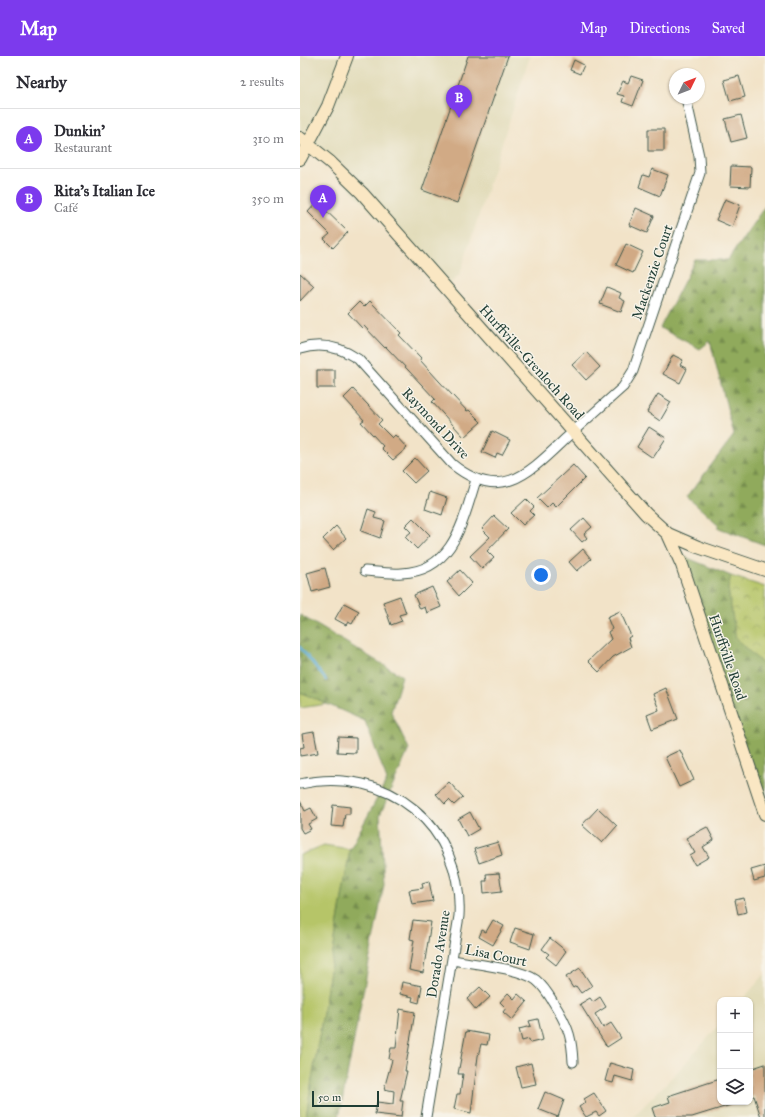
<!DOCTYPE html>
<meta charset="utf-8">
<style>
body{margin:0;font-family:"IM FELL Great Primer",serif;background:#f2f2f3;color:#2b2b33}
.controls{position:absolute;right:12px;bottom:12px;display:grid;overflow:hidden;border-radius:8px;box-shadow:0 1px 3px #0004}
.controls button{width:36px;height:36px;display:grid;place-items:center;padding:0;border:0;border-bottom:1px solid #e1e1e2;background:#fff;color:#2b2b33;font:20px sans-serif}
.compass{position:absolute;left:369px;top:12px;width:36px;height:36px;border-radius:50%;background:#fff;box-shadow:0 1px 3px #0004;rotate:47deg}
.scale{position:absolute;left:12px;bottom:10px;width:67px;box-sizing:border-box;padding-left:4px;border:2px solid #1f3d34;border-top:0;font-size:11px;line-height:14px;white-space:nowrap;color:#1f3d34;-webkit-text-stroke:3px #f7f3e8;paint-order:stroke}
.you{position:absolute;left:241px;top:519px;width:14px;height:14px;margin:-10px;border:3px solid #fff;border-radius:50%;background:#1a73e8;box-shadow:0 0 0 6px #1a73e833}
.badge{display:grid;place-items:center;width:26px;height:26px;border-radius:50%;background:#7c3aed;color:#fff;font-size:13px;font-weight:700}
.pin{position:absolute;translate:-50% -33px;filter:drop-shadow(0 1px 2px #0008)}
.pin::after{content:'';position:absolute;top:21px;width:14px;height:12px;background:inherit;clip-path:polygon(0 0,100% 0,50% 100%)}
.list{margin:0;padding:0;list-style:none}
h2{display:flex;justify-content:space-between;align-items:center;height:52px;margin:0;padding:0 16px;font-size:17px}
h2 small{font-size:13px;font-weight:400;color:#7c7c81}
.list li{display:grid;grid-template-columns:26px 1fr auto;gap:12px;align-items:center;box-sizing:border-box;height:60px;padding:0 16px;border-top:1px solid #e1e1e2}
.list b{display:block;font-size:15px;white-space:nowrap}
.list p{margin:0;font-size:13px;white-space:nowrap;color:#7c7c81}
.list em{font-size:13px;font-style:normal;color:#7c7c81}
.icon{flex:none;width:22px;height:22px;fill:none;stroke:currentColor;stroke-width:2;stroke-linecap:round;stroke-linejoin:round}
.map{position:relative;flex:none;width:465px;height:1061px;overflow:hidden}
header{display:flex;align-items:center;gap:24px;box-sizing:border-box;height:56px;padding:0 20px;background:#7c3aed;color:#fff}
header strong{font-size:19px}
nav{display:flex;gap:22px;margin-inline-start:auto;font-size:14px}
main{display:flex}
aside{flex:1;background:#fff}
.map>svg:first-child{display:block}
.built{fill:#e2dcba}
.grass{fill:#b6c568;stroke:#6a814e}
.forest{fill:url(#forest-firs);stroke:#587448}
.park{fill:url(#park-crowns);stroke:#6a814e}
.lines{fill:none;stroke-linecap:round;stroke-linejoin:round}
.stream{stroke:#5dadd7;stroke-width:2.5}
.building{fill:#d1aa85}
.street-casing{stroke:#3f564a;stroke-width:11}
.secondary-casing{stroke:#3f564a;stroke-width:14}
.street{stroke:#fff;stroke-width:9}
.secondary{stroke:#fae7c3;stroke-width:12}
.labels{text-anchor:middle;stroke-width:3;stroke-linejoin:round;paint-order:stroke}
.street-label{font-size:14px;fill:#1f3d34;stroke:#f7f3e8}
</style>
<header>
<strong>Map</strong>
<nav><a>Map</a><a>Directions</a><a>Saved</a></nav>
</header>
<main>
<aside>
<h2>Nearby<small>2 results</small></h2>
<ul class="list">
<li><span class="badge">A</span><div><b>Dunkin'</b><p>Restaurant</p></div><em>310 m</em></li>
<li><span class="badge">B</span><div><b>Rita's Italian Ice</b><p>Café</p></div><em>350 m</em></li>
</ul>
</aside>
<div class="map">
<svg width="465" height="1061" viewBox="0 0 465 1061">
<defs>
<pattern id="forest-firs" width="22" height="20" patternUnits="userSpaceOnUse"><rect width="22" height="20" fill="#90aa5c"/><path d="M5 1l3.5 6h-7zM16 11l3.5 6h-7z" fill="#758c4d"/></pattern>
<pattern id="park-crowns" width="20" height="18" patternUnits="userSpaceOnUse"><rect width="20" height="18" fill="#b6c568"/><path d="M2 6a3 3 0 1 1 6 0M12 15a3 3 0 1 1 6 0" fill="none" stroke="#93a156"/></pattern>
</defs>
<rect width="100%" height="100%" fill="#f7f3e8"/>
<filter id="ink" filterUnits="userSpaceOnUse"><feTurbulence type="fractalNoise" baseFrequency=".025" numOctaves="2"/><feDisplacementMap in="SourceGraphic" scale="8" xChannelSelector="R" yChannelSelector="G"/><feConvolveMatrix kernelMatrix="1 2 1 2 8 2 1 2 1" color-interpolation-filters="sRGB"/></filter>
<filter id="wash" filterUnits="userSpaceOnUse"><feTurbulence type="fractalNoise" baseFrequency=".012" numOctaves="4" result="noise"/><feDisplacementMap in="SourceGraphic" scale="16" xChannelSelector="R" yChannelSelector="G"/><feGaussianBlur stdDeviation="0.9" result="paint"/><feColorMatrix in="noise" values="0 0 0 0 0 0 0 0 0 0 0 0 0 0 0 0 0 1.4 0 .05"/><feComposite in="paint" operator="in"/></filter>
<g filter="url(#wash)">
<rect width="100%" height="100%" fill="#f2e3c8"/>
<path class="built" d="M 0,0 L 230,0 L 160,218 L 146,232 L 0,82 Z
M 465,918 L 465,1061 L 333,1061 L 379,1014 L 420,968 L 420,1046 L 450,1046 L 450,944 L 442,944 Z"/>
<path class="grass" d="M 0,636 L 27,648 L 0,652 Z
M 24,789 L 50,793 L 6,1061 L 0,1061 L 0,799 Z"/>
<path class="forest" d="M 465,150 L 465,489 L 419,472 L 419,469 L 387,441 L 434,379 L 410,285 L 400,293 L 360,272 L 395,204 L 428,204 Z
M 378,498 L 431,520 L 428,532 L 436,583 L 465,610 L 465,763 Z
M 0,559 L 102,620 L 91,656 L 109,693 L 80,759 L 84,828 L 39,1061 L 6,1061 L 50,793 L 87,724 L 65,665 L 0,636 Z"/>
<path class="park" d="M 431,520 L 465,531 L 465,610 L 436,583 L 428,532 Z"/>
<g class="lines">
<path class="stream" d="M 0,591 L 26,624"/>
</g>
<g id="blocks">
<path class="building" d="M 168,0 L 208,0 L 157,147 L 122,134 Z
M 274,4 L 284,9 L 280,18 L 270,14 Z
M 331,20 L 343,24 L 333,50 L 322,46 L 324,40 L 317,38 L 323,25 L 328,27 Z
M 439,20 L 445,41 L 430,45 L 424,24 Z
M 441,59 L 447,82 L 431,86 L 425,63 Z
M 348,73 L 364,73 L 364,95 L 348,95 Z
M 431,110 L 451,111 L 450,131 L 430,130 Z
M 352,113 L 368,119 L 360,140 L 339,131 L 343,119 L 349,121 Z
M 425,143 L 440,149 L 432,171 L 416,164 Z
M 17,146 L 48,176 L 33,192 L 24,183 L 30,178 L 8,156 Z
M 336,152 L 354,160 L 347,177 L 329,169 Z
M 326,188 L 343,196 L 333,217 L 316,209 Z
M 0,217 L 14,230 L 0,245 Z
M 307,231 L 321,237 L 319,242 L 325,245 L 321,256 L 300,248 Z
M 70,245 L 101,277 L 99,279 L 121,302 L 120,304 L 139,325 L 167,355 L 169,354 L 181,366 L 164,381 L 132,346 L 135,343 L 108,314 L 86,291 L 85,292 L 64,270 L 62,272 L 48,257 L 59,246 L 64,251 Z
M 286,296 L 300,311 L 286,324 L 272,309 Z
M 373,299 L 383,304 L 380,309 L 387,313 L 380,327 L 363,318 Z
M 17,314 L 35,314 L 35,332 L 17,332 Z
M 53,333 L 82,364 L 78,368 L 92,382 L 95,379 L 107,392 L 93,404 L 81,392 L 83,390 L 61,366 L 64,364 L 44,342 Z
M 358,338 L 371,346 L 360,365 L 347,356 Z
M 349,371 L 366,382 L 353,402 L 337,391 Z
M 192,375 L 210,384 L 202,399 L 197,397 L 195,402 L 182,396 Z
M 115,402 L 127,415 L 114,427 L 102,415 Z
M 273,409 L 285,422 L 256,451 L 252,447 L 247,452 L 237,442 Z
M 130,436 L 147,442 L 142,459 L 125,453 Z
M 226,443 L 234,451 L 230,455 L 234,459 L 223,469 L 211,457 Z
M 68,453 L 76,456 L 74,462 L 85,465 L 80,482 L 61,475 Z
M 194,460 L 208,473 L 187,495 L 194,502 L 182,513 L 170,500 L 190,481 L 182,473 Z
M 113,462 L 130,479 L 117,493 L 105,481 L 111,476 L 105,470 Z
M 284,462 L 292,471 L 284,478 L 287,482 L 282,486 L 271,474 Z
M 36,470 L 46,482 L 33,494 L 23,483 Z
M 283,493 L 291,503 L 277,515 L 269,506 Z
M 25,512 L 30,531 L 12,536 L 7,517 Z
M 160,514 L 172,527 L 159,540 L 147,526 Z
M 132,531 L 141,551 L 127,557 L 125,551 L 120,553 L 114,539 Z
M 100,540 L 106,557 L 99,559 L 102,565 L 91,569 L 83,546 Z
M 44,547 L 59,555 L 52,568 L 48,566 L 46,569 L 35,563 Z
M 320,555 L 331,580 L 328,582 L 331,591 L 313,601 L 299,616 L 288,605 L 311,583 L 308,576 L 312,573 L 307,561 Z
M 366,632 L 378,663 L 352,673 L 347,659 L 359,654 L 353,638 Z
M 14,676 L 18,697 L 0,700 L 0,692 L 4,691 L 2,678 Z
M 38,681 L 56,682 L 56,697 L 37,696 Z
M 380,694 L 394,724 L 379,731 L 365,701 Z
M 149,726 L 163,741 L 154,749 L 149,744 L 145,748 L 136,738 Z
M 0,745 L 5,755 L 11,752 L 17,763 L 8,768 L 11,773 L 3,777 L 0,772 Z
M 33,749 L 50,751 L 50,758 L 45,758 L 43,771 L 31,770 Z
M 298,752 L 317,770 L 302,787 L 282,769 Z
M 170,756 L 179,773 L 167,780 L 158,763 Z
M 407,771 L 414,784 L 403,791 L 409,801 L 395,809 L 390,800 L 395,797 L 386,782 Z
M 198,786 L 202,799 L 179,807 L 174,793 Z
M 465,810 L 465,822 L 454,825 L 451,814 Z
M 199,817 L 202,835 L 184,837 L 183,825 L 187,825 L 186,818 Z
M 129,825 L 133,845 L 112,848 L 109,834 L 123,832 L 122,827 Z
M 444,842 L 447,856 L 438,858 L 435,844 Z
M 113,864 L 131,866 L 123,917 L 109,914 L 114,884 L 110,883 Z
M 193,864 L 204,870 L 193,889 L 179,881 L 182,874 L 186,876 Z
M 215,872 L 234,878 L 230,893 L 210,886 Z
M 250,882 L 266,895 L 256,909 L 246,901 L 249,898 L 242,893 Z
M 280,912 L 292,930 L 281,937 L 276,930 L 273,932 L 266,921 Z
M 102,926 L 122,930 L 119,947 L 112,945 L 113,941 L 100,938 Z
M 180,931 L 190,941 L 176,954 L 167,943 Z
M 208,937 L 214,943 L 218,938 L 227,946 L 212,964 L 203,956 L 206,952 L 200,946 Z
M 300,941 L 306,951 L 295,958 L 303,972 L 311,967 L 321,982 L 307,991 L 280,948 L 290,942 L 293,946 Z
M 100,953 L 115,956 L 105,1015 L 107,1015 L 100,1045 L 103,1045 L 101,1061 L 75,1058 L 77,1046 L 93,1048 L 94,1035 L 84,1033 L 92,1004 L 89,1003 L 91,992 L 96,992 Z
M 238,963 L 243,984 L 230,987 L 229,983 L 222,985 L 219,973 L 231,970 L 229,965 Z
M 166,975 L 189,979 L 187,989 L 181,988 L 178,1000 L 171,1057 L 154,1053 L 157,1038 L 160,1038 L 163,1018 L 158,1018 Z
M 231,1007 L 236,1028 L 221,1031 L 216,1011 Z
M 310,1007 L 334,1014 L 332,1025 L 315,1020 L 313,1027 L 305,1025 Z
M 465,1008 L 465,1061 L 461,1061 L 454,1040 L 450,1041 L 450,1013 Z
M 420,1023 L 420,1046 L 433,1046 L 434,1048 L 392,1061 L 355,1061 L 352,1052 L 370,1046 L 368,1040 Z
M 245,1036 L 264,1044 L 258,1061 L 238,1053 Z
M 294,1037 L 306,1055 L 299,1060 L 296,1056 L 286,1061 L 279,1051 L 286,1046 L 284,1043 Z"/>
</g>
</g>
<g filter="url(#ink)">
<use href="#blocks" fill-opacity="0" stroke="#3f564a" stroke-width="1"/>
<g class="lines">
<g class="street-casing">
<path id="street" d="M 0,293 C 21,286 40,291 58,303 L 152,408 C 201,448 229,417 266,382 C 285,365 304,348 323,331 L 333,315 L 400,117 L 399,100 L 386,42
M 65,515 C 77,516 90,518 102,517 C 154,515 163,464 176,424
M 0,728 C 87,709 164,770 159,860 L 126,1061
M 153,904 C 174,908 219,912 236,924 C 246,932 251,943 258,954 C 269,973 272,983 273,1006"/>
</g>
<g class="secondary-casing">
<path id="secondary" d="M 0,82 L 30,106 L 62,137 L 346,458 L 368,478 L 398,491 L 465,514
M 0,103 L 28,50 L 47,0
M 368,478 L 382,509 L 465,758"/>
</g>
<use href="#street" class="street"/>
<use href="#secondary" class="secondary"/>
</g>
</g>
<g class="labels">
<g class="street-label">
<text transform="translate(352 216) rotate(-71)" y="5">Mackenzie Court</text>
<text transform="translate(232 306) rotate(48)" y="5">Hurffville-Grenloch Road</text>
<text transform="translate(136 367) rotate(47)" y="5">Raymond Drive</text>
<text transform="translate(428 601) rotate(71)" y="5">Hurffville Road</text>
<text transform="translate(138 898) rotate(-81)" y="5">Dorado Avenue</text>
<text transform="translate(196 899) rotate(12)" y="5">Lisa Court</text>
</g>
</g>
</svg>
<div class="controls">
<button>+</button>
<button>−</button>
<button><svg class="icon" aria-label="layers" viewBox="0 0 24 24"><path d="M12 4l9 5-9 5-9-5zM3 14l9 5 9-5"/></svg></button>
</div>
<svg class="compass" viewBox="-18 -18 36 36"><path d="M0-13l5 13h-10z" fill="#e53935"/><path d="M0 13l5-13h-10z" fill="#7c7c81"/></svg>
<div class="scale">50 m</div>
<div class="you"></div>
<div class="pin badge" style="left:23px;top:162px">A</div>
<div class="pin badge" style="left:159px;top:62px">B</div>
</div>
</main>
